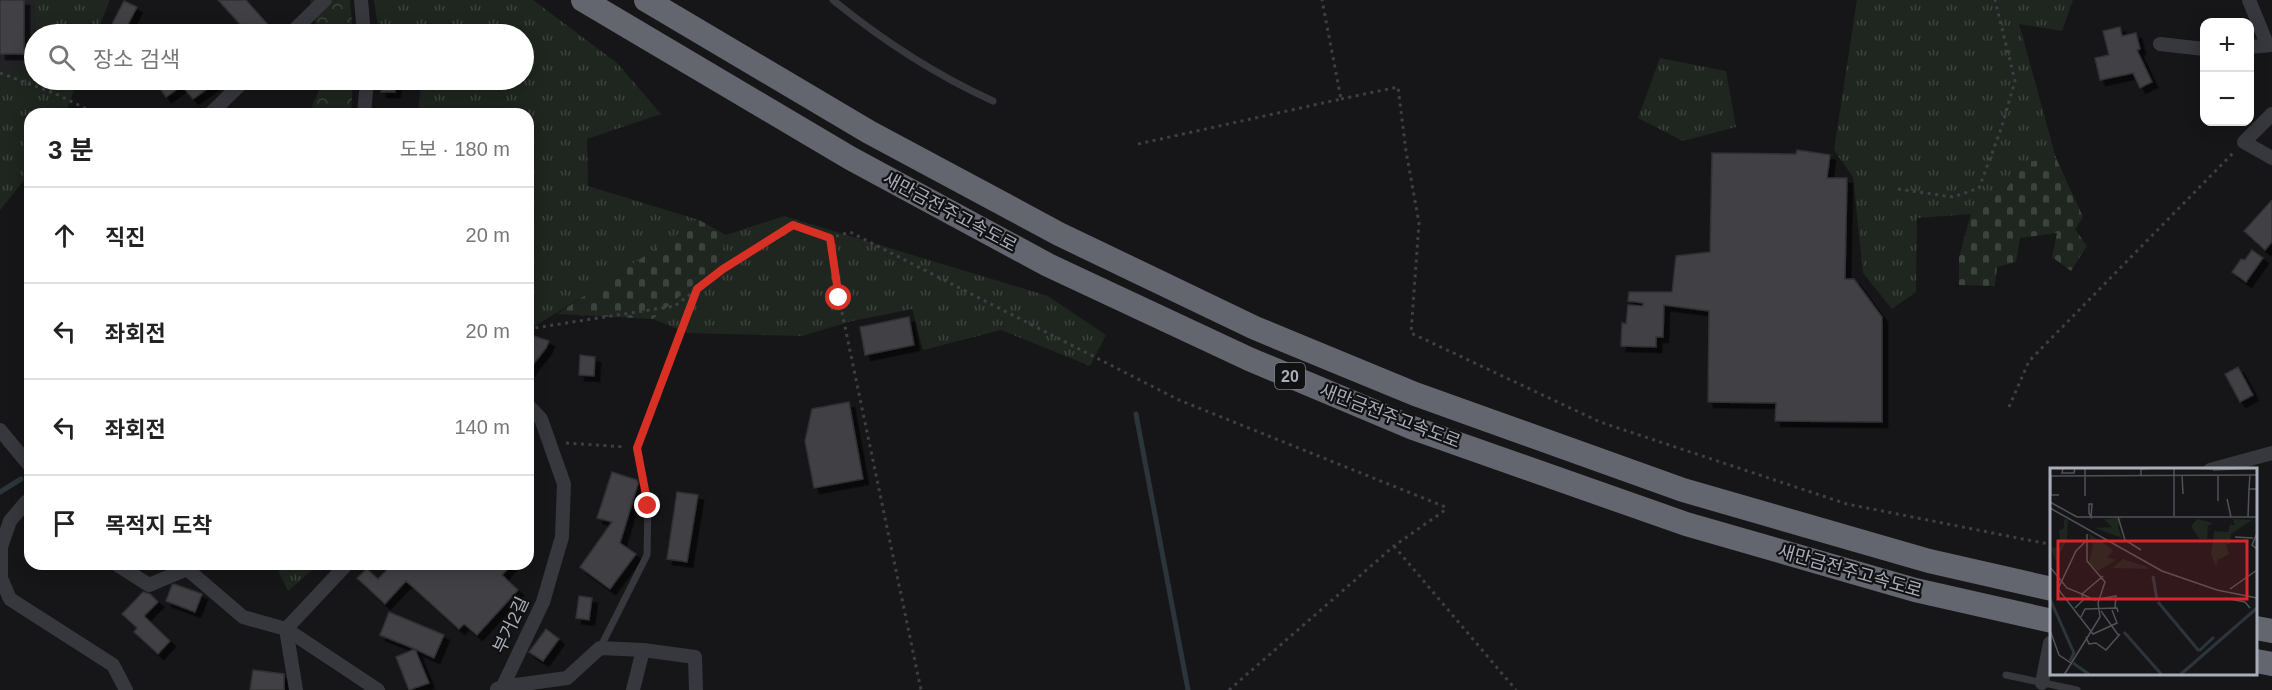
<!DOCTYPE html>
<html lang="ko">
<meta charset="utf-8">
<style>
body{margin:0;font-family:Arial,"Noto Sans KR",sans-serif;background:#f6f6f6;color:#222}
.controls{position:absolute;right:18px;top:18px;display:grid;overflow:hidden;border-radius:12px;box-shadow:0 3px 15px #0003}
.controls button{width:54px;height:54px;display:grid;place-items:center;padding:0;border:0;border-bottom:2px solid #e0e0e0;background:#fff;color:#222;font:30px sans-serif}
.stop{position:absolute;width:18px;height:18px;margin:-14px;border:4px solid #d93025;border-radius:50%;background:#fff}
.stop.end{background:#d93025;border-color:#fff;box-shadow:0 2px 6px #0008}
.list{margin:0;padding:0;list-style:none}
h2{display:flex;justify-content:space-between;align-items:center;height:78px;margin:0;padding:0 24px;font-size:26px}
h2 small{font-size:20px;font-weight:400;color:#767676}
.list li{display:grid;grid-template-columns:39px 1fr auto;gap:18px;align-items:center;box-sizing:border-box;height:96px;padding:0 24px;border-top:2px solid #e0e0e0}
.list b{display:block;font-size:22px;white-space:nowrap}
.list em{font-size:20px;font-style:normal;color:#767676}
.icon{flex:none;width:33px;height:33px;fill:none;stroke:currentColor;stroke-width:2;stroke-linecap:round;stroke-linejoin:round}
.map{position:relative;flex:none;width:2272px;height:690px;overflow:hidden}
.search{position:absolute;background:#fff;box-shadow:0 3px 15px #0003;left:24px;top:24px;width:510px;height:66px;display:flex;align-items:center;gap:15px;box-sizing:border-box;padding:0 21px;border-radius:33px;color:#767676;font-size:22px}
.panel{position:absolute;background:#fff;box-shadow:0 3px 15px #0003;left:24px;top:108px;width:510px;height:462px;border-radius:18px}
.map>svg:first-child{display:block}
.built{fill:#222225}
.grass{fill:url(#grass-tufts)}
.forest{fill:url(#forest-crowns)}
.cemetery{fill:url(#cemetery-stones)}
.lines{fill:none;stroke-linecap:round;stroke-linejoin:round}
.stream{stroke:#2c353c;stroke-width:5}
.building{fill:#404145;stroke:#303034;stroke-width:1.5;filter:url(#shadow)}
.path{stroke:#3d3f44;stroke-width:3;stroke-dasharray:3 4.5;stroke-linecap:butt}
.service{stroke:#37383d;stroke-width:7}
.minor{stroke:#37383d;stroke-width:14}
.motorway{stroke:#63666e;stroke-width:24}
.route{stroke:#d93025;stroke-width:8}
.labels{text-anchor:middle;stroke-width:4.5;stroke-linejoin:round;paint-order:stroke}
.shield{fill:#111113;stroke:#7b7e86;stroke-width:1.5}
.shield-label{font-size:16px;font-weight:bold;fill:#a8adb8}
.street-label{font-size:18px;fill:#a8adb8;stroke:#111113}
.inset-river{fill:none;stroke:#2c353c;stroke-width:3}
.inset-road{fill:none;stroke:#505258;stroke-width:1.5}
.view{fill:#d62828;fill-opacity:0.15;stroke:#d62828;stroke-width:3}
.inset-edge{fill:none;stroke:#a8adb8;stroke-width:3}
</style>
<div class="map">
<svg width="2272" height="690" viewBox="0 0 2272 690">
<defs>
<pattern id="grass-tufts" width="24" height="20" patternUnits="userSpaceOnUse" patternTransform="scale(1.5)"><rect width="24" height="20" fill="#1e261f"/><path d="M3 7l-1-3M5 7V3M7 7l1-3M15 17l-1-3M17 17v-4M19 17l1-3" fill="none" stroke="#3c433d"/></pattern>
<pattern id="forest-crowns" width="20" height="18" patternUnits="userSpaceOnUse" patternTransform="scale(1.5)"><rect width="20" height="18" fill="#1e261f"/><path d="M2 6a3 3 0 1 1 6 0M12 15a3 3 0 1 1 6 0" fill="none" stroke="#3c433d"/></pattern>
<pattern id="cemetery-stones" width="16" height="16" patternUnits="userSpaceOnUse" patternTransform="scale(1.5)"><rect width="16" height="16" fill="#1e261f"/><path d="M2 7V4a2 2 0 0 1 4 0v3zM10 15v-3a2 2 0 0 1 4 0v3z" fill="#3c433d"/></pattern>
<filter id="shadow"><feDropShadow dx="5.5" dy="5.5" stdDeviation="0" flood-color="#0009"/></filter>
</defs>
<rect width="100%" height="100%" fill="#161618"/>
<path class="built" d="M 0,0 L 35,0 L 34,70 L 0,71 Z"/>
<path class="grass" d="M 35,0 L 110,0 L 96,34 L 34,34 L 34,80 L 78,80 L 65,114 L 30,114 L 30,173 L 0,210 L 0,71 L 34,70 Z
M 374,0 L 533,0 L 617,63 L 661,114 L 587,139 L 588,186 L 699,220 L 627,270 L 528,330 L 528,114 L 418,114 L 421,80 L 524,80 L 524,34 L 379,34 Z
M 1857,0 L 2073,0 L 2062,31 L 2019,24 L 2056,158 L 2026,162 L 2006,189 L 1971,214 L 1917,218 L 1916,292 L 1892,309 L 1863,273 L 1853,177 L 1834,150 Z
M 1660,58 L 1726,71 L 1736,127 L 1683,141 L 1638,118 Z
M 784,216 L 1048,296 L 1106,335 L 1090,366 L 1001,330 L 923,350 L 912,309 L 852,321 L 802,336 L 687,333 L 653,319 L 720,262 L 726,235 Z
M 275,564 L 319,564 L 288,591 Z"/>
<path class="forest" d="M 310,0 L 350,0 L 353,34 L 318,34 Z
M 323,80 L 353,80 L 351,114 L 309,114 Z"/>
<path class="cemetery" d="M 2056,158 L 2083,217 L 2075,229 L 2087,246 L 2071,271 L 2052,257 L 2057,233 L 2020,238 L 2016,262 L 1997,267 L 1995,286 L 1959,285 L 1959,257 L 1971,214 L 2006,189 L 2026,162 Z
M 699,220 L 726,235 L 720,262 L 653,319 L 557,314 Z"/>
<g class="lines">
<path class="stream" d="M 1136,414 L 1188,690
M 0,492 L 21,479"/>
</g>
<path class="building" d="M 0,0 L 24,0 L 24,54 L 0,54 Z
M 218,0 L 246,0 L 271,28 L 264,34 L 249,34 Z
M 124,1 L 137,7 L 123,34 L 107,34 Z
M 2120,27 L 2122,36 L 2136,33 L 2140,49 L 2137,50 L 2152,82 L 2140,88 L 2133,73 L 2100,80 L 2095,58 L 2109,55 L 2103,31 Z
M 154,80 L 220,80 L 193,99 L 182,86 L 166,97 Z
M 381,80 L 395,80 L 395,92 L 381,92 Z
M 1797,150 L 1830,155 L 1827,178 L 1847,178 L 1845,279 L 1854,279 L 1882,317 L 1882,422 L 1775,421 L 1776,403 L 1708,402 L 1709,311 L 1664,305 L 1663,337 L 1656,337 L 1656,347 L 1621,346 L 1622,323 L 1626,324 L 1628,305 L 1643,306 L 1643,303 L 1628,301 L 1629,292 L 1672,292 L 1676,256 L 1710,252 L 1712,153 L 1796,154 Z
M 2272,200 L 2272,242 L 2265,250 L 2244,231 Z
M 2252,250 L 2263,258 L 2246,282 L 2232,272 L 2241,259 L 2245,260 Z
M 909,317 L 914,345 L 865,355 L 860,327 Z
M 531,335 L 549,341 L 546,348 L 528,371 L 528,343 Z
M 580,355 L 595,357 L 594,376 L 579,375 Z
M 2238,367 L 2253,395 L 2240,402 L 2225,374 Z
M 849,402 L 863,479 L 814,488 L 805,441 L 812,409 Z
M 612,472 L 637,480 L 638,484 L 620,543 L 636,554 L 610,589 L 580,567 L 612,522 L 597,518 Z
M 677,492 L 698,495 L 687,562 L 667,559 Z
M 393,564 L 512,564 L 502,575 L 518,590 L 477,635 L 464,624 L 459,629 L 406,581 L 385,604 L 357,578 L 367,569 L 378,579 Z
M 174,584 L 202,594 L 195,612 L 166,601 L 172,585 Z
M 143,592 L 150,594 L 158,602 L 144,616 L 170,641 L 158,654 L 134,632 L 137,628 L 122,614 Z
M 579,596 L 592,598 L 589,620 L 576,618 Z
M 389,612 L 444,635 L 434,658 L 415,649 L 429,683 L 409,690 L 396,657 L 415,649 L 380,635 Z
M 546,629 L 559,639 L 543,661 L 529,652 Z
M 253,670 L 284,674 L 284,690 L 250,690 Z"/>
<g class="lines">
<path class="path" d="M 0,73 L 56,94 L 97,114
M 1341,99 L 1398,87 L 1406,151 L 1419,223 L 1411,333 L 1600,422 L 1847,504 L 2043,543 L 2052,543
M 1138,144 L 1341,99 L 1322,0
M 1898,189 L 1953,197 L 1979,188 L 2001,129 L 2015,81 L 1995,0
M 830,238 L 839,298 L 921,690
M 528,329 L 675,306 L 723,269 L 793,225 L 830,238 L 850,232 L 1179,400 L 1448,508
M 2009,407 L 2029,361 L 2234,152
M 640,439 L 696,291
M 566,443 L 625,447
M 1394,546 L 1516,690
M 1229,690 L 1394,546 L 1448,508"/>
<path class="service" d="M 833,0 C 882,40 936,75 993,101
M 600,648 L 647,555 L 648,506 L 637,448
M 2006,675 L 2077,690"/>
<path class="minor" d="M 361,0 L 364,34
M 2249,0 L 2267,44
M 290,34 L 325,0
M 2160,44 L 2204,49
M 2250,47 L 2272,45
M 210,114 L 245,80
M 364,114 L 367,80
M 2272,114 L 2244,142 L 2272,158
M 0,430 L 30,466
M 2210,470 L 2272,453
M 30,499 L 26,502 L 10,521 L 1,547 L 1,578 L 10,599 L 113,665 L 126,690
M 116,564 L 149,585 L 187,569 L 243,617 L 286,629 L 296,690
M 347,564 L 286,629 L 378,690
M 2042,683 L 2050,643
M 497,689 L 502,687 L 567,678 L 600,648 L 643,650 L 695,657 L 696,690
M 501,690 L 543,602 L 562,537 L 564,484 L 541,419 L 528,405
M 633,690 L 643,650"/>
<path class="motorway" d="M 583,0 L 850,158 L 1048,265 L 1249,359 L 1413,428 L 1686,524 L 1915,590 L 2052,621
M 646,0 L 869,132 L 1059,234 L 1255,328 L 1415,394 L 1683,490 L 1929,561 L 2052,589
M 2256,628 L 2272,631
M 2256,661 L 2272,664"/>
</g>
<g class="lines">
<path class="route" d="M 648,506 L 637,448 L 697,289 L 723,269 L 793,225 L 830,238 L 839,298"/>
</g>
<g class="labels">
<rect class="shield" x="1275" y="363" width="30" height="26" rx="4.5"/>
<g class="shield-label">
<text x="1290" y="382">20</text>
</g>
<g class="street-label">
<text transform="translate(950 212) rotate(28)" y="6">새만금전주고속도로</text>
<text transform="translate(1390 416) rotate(21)" y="6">새만금전주고속도로</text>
<text transform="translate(1850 571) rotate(16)" y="6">새만금전주고속도로</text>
<text transform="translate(511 625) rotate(-65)" y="6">부거2길</text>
</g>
</g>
<g transform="translate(2050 468)">
<rect width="207" height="207" fill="#161618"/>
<path d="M 71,50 L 68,59 L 72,70 L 45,60 L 62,59 L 54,51 ZM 14,51 L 18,52 L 17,72 L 6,93 L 0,80 L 11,79 L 9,63 L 14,60 ZM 183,51 L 202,52 L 181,66 L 180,76 L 176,76 L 179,86 L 168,92 L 166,99 L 161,86 L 164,63 L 178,64 L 180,57 L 185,57 ZM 38,65 L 59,79 L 63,83 L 57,89 L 66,92 L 48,103 L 39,94 L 43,78 ZM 73,91 L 95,98 L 100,101 L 62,100 Z" fill="#1e261f"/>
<path d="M 147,51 L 163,55 L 158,58 L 157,71 L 149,71 L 141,58 Z" fill="#1e261f"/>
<path class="inset-river" d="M 103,108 L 107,132M 0,131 L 24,185 L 20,193M 108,134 L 149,183M 74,164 L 112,207M 149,183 L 164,169M 23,195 L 40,207M 130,207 L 207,140"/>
<path class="inset-road" d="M 13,0 L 12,5 L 24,5 L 25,0M 35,0 L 35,28M 143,0 L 163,1M 163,2 L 207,0M 91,7 L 91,1 L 107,0M 132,7 L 133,26M 168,7 L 168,33M 200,7 L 199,21 L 207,21M 0,8 L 207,7M 1,8 L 1,27 L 9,27M 177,31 L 181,49M 0,34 L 27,49 L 207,49M 39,36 L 42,36 L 41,49 L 39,45 ZM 0,40 L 112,103 L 167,122 L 207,130M 124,48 L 124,0M 68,49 L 75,72 L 91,82M 198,49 L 199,21M 207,65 L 202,77 L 207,81M 185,69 L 203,70M 38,71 L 26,83 L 8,121 L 43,166 L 67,155 L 62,142M 0,99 L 17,120 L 32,126 L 33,132 L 25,140M 53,108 L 32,126 L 44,132 L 66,128 L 65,140M 180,121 L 207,102M 175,130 L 195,134 L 200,140M 51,143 L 69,168M 31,149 L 35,141 L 67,140 L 68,144M 0,162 L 9,187 L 21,195M 36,169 L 39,176 L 46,175 L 56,182 L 70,166M 14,207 L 50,149 L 48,135 L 55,114 L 37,93 L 37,66"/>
<path class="view" d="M 8,73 L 197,73 L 197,131 L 8,131 Z"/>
<rect width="207" height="207" class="inset-edge"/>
</g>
</svg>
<div class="controls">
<button>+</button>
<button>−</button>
</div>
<div class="stop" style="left:839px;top:298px"></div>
<div class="stop end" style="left:648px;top:506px"></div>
<div class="search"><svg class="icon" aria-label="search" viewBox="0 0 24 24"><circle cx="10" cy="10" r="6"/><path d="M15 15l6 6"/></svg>장소 검색</div>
<section class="panel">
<h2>3 분<small>도보 · 180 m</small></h2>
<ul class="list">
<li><svg class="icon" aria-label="ahead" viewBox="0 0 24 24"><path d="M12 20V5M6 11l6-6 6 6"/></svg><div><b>직진</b></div><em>20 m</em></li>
<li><svg class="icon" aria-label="left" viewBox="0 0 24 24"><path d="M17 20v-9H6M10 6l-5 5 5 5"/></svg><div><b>좌회전</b></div><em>20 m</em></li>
<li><svg class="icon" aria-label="left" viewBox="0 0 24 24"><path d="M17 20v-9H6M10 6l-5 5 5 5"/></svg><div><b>좌회전</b></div><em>140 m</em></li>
<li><svg class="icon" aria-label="arrive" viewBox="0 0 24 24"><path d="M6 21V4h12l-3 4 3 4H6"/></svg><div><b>목적지 도착</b></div></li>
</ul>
</section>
</div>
